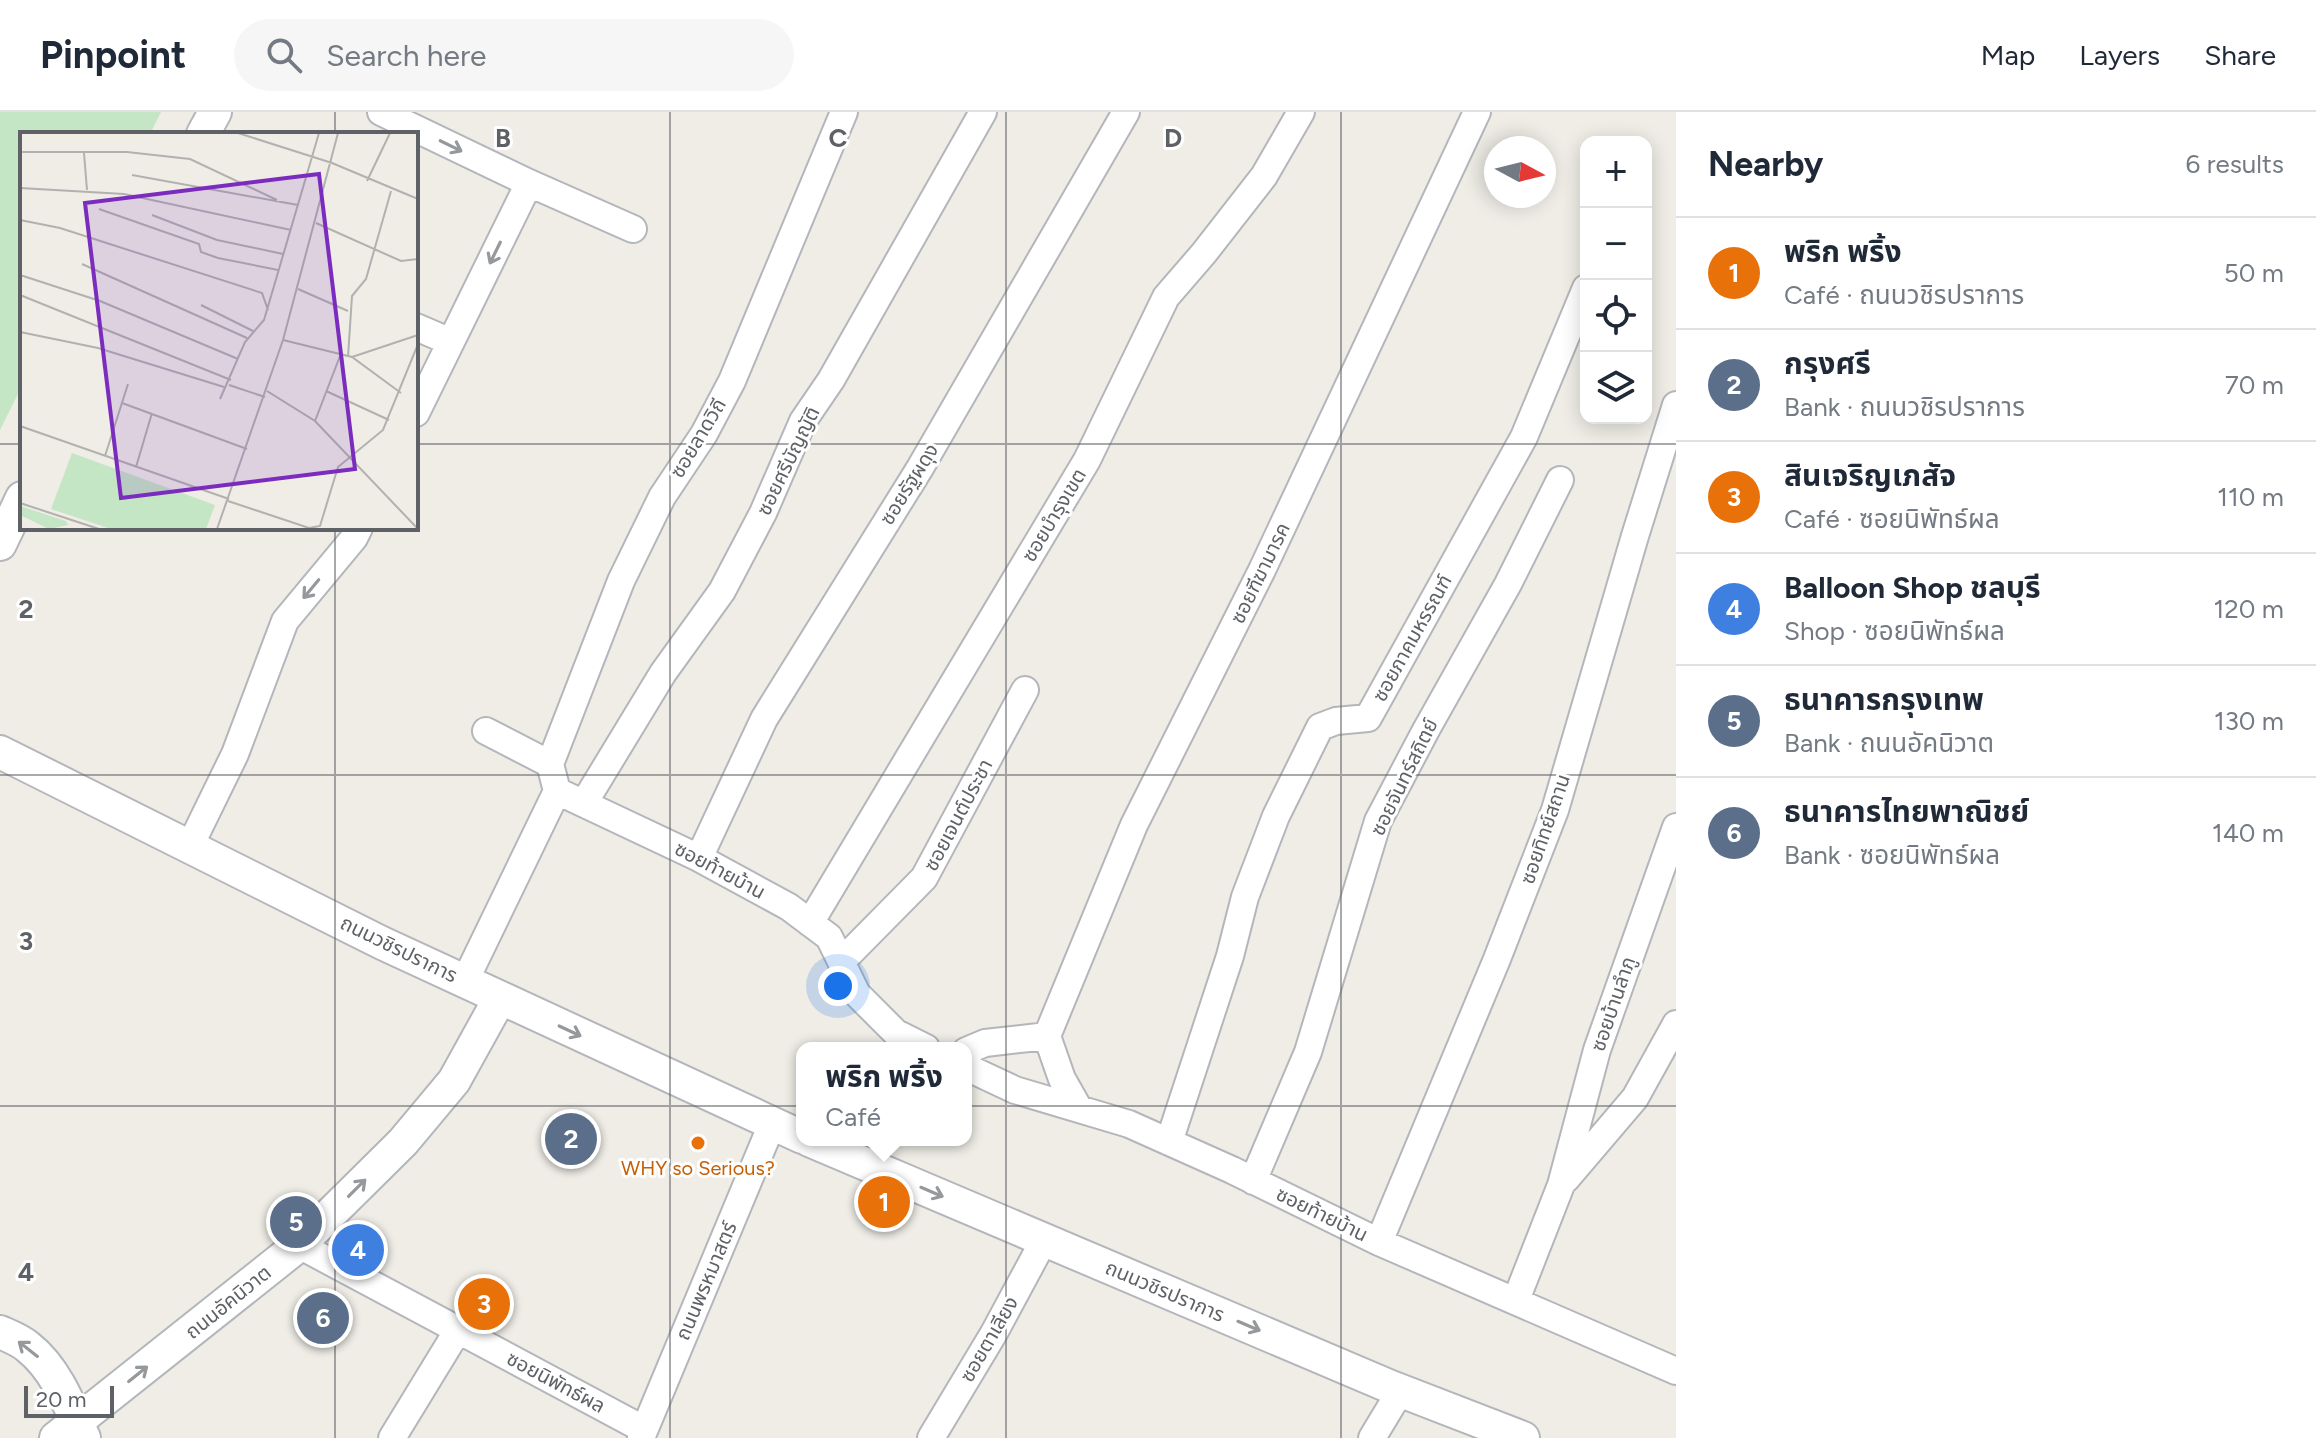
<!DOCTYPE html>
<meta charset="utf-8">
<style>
body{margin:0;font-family:Figtree,"Noto Sans Thai",sans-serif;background:#f6f6f7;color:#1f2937}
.controls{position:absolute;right:24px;top:24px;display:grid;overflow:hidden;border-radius:16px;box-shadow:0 4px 20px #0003}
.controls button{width:72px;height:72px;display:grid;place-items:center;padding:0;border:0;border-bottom:2px solid #e0e1e3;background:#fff;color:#1f2937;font:40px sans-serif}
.compass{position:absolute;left:1484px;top:24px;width:72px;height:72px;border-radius:50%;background:#fff;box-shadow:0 4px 20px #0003;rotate:97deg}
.scale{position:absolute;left:24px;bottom:20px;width:90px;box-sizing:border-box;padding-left:8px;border:4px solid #5e6266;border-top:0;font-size:22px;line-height:28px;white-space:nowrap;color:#5e6266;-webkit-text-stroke:6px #fff;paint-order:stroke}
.you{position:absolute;left:838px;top:874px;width:28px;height:28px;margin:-20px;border:6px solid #fff;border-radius:50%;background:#1a73e8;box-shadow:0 0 0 12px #1a73e833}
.badge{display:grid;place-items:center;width:52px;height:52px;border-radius:50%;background:#e34139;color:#fff;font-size:26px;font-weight:700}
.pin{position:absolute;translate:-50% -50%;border:4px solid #fff;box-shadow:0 2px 8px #0006}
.popup{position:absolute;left:796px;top:930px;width:176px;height:104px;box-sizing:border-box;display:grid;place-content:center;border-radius:16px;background:#fff;filter:drop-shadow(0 2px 6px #0005);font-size:26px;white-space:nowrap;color:#747a83}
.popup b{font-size:30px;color:#1f2937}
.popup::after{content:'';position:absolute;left:50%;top:100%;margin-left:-16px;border:16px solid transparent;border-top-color:#fff}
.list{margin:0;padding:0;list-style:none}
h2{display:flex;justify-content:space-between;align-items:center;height:104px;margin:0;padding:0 32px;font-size:34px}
h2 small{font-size:26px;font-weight:400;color:#747a83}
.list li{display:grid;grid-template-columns:52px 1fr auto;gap:24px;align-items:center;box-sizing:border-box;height:112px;padding:0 32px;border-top:2px solid #e0e1e3}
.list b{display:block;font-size:30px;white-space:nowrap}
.list p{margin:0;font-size:26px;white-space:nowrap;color:#747a83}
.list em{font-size:26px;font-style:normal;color:#747a83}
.icon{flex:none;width:44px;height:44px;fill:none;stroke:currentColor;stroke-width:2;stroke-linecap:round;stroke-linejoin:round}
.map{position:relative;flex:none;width:1676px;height:1326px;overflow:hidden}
header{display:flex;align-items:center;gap:48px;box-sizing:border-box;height:112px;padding:0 40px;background:#fff;border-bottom:2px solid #e0e1e3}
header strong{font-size:38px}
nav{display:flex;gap:44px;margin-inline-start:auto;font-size:28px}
.search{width:560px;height:72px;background:#f6f6f7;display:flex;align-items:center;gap:20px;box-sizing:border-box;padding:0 28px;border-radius:44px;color:#747a83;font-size:30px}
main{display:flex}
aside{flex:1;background:#fff}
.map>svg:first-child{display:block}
.green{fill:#c5e6c4}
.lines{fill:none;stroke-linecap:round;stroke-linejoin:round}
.minor-casing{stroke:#b3b6ba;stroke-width:30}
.tertiary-casing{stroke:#b3b6ba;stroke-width:36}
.minor{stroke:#fff;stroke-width:26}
.tertiary{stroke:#fff;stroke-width:32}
.oneway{stroke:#96999c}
.grid{fill:none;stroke:#5e6266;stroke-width:2;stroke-opacity:0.55}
.food-dot{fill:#e8710a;stroke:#fff;stroke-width:3}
.labels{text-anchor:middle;stroke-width:6;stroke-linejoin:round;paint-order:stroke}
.street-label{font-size:20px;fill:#5e6266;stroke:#fff}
.food-label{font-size:20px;fill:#c56008;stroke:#fff}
.inset-road{fill:none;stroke:#b1b1af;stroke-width:2}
.view{fill:#7b2cbf;fill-opacity:0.15;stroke:#7b2cbf;stroke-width:4}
.inset-edge{fill:none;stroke:#5e6266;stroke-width:4}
.grid-label{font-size:26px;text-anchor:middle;font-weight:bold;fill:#5e6266;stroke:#fff;stroke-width:6;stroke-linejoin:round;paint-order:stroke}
</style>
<header>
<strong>Pinpoint</strong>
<div class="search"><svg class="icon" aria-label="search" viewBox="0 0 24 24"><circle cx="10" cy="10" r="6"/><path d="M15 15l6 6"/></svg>Search here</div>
<nav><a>Map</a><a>Layers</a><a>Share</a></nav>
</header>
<main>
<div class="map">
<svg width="1676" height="1326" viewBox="0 0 1676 1326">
<rect width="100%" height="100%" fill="#efede6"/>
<path class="green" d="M 0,0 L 161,0 L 150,22 L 22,22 L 22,274 L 0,318 Z"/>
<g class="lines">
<g class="minor-casing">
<path id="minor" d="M 381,0 L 529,71 L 633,117
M 416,215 L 451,230
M 416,301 L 529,71
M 486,619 L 550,652 L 557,679 L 699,746 L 789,795 L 829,825 L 857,882 L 896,921 L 926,936
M 550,652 L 621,469 L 662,385 L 704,322 L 732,269 L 844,0
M 584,691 L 663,561 L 722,479 L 763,401 L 803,309 L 831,268 L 983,0
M 190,734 L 235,642 L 285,509 L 354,426 L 359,416
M 699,746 L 764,607 L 920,356 L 1126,0
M 810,811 L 1087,348 L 1166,185 L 1204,141 L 1264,64 L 1301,0
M 841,850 L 924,766 L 1025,578
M 465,869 L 557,679
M 1047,924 L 1062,967 L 1079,997
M 966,939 L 985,931 L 1047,924 L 1134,713 L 1262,458 L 1477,0
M 966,955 L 1015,978 L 1129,1012 L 1232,1058 L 1379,1130 L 1676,1259
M 1169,1030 L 1230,844 L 1245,785 L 1276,704 L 1320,615 L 1336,609 L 1368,606 L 1524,325 L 1586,176
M 1566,1067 L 1635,986 L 1676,912
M 1253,1069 L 1308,940 L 1378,709 L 1426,618 L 1508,472 L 1560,368
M 1379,1130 L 1497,847 L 1555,698 L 1635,424 L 1676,293
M 299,1133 L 643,1317
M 1516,1188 L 1561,1073 L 1597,938 L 1676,715
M 392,1326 L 458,1218
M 641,1326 L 772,1012
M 931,1326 L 994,1221 L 1044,1128
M 1372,1326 L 1401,1278"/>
</g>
<g class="tertiary-casing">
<path id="tertiary" d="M 203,22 L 215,0
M 0,432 L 22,386
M 0,640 L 382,831 L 802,1025
M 809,1028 L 1391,1275 L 1523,1326
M 0,1220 C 9,1224 20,1228 28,1235 C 56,1257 70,1294 84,1326
M 56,1326 L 299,1133 L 403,1030 L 454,969 L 500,886"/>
</g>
<use href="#minor" class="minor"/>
<use href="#tertiary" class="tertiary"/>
</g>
<defs><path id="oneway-shaft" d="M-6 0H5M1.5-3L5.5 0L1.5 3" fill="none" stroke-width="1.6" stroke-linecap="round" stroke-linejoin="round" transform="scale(2)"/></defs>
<g class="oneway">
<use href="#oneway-shaft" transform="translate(451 34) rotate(26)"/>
<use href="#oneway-shaft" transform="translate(495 141) rotate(116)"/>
<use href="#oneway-shaft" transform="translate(311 477) rotate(130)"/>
<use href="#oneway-shaft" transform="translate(570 919) rotate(25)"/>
<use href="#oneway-shaft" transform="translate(357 1076) rotate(-45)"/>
<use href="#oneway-shaft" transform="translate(932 1080) rotate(23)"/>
<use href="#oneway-shaft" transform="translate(1249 1214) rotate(23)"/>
<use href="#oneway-shaft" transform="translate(28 1237) rotate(-142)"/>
<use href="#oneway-shaft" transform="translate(138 1262) rotate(-39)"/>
</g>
<path class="grid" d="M 335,0 L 335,22M 670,0 L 670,1326M 1006,0 L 1006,1326M 1341,0 L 1341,1326M 0,332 L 22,332M 416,332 L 1676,332M 335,416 L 335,1326M 0,663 L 1676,663M 0,994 L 1676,994"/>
<circle class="food-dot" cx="698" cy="1031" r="8"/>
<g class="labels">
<g class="street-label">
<text transform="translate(698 326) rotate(-59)" y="7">ซอยลาดวิถี</text>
<text transform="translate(788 349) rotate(-64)" y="7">ซอยศรีบัญญัติ</text>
<text transform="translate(909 372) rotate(-58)" y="7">ซอยรัฐผดุง</text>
<text transform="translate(1054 403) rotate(-59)" y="7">ซอยบำรุงเขต</text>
<text transform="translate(1260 461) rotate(-64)" y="7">ซอยฑีฆามารค</text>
<text transform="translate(1412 526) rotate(-61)" y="7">ซอยภาคมหรรณฑ์</text>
<text transform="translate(1404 665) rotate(-64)" y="7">ซอยจันทร์สถิตย์</text>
<text transform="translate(958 703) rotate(-62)" y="7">ซอยเจนต์ประชา</text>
<text transform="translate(1545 717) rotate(-71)" y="7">ซอยทิทย์สถาน</text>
<text transform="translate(720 758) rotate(28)" y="7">ซอยท้ายบ้าน</text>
<text transform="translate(399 837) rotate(26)" y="7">ถนนวชิรปราการ</text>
<text transform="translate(1613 892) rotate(-71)" y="7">ซอยบ้านลำภู</text>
<text transform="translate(1322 1102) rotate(26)" y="7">ซอยท้ายบ้าน</text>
<text transform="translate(706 1169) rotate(-67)" y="7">ถนนพรหมาสตร์</text>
<text transform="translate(1165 1179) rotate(23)" y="7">ถนนวชิรปราการ</text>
<text transform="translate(228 1190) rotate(-39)" y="7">ถนนอัคนิวาต</text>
<text transform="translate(989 1227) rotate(-60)" y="7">ซอยตาเลียง</text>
<text transform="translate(556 1270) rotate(28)" y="7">ซอยนิพัทธ์ผล</text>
</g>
<g class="food-label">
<text x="698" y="1063">WHY so Serious?</text>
</g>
</g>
<g transform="translate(20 20)">
<rect width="398" height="398" fill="#efede6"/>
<path d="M 52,321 L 195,373 L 186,397 L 91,397 L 31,377 ZM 0,374 L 46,389 L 48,393 L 29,397 L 0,383 Z" fill="#c5e6c4"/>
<path class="inset-road" d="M 218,1 L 312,31 L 398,67M 0,20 L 107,20 L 170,27 L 257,68M 64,21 L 67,58M 112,43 L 278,73M 347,49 L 370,1M 0,56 L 104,62 L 271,98M 79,77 L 179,112 L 181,120 L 198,126 L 258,138M 132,83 L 197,108 L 263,122M 0,88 L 40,96 L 242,161 L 248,178M 296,91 L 381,129 L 398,127M 62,132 L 227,206M 0,143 L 80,169 L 218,227M 278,157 L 328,179M 0,163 L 211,248M 181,173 L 233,199M 0,200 L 78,216 L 204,255M 263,208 L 332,225 L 381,261M 328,225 L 332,164 L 346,147 L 371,59M 332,225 L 398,203M 209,253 L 245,265M 247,259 L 295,289 L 398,397M 306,259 L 369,288M 200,267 L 225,210 L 244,188 L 299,1M 102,271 L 227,317M 295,289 L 320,224M 0,294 L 209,367M 85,324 L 108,252M 116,335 L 132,281M 208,369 L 289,396 L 300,394 L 318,335 L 363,298 L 398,212M 0,371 L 79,397M 197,397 L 263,208 L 318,1"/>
<path class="view" d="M 299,42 L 335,337 L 101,366 L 65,71 Z"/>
<rect width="398" height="398" class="inset-edge"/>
</g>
<g class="grid-label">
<text x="503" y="35">B</text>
<text x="838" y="35">C</text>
<text x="1173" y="35">D</text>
<text x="26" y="506">2</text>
<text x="26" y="838">3</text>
<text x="26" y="1169">4</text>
</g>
</svg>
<div class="controls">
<button>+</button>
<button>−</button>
<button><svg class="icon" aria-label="locate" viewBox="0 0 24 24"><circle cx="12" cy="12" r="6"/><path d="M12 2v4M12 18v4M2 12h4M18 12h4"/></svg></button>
<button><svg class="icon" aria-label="layers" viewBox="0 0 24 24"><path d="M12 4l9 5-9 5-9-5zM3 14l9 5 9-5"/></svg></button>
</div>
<svg class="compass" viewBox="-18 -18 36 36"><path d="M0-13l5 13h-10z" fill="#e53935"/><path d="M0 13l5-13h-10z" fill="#747a83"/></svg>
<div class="scale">20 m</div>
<div class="you"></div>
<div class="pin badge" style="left:884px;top:1090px;background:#e8710a">1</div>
<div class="popup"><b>พริก พริ้ง</b>Café</div>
<div class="pin badge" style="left:571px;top:1027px;background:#5c6f8a">2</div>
<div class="pin badge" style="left:484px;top:1192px;background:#e8710a">3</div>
<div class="pin badge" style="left:358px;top:1138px;background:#3f7fe0">4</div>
<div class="pin badge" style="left:296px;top:1110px;background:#5c6f8a">5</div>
<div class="pin badge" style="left:323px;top:1206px;background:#5c6f8a">6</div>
</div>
<aside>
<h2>Nearby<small>6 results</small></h2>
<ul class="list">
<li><span class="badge" style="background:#e8710a">1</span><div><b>พริก พริ้ง</b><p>Café · ถนนวชิรปราการ</p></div><em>50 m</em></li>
<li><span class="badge" style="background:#5c6f8a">2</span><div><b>กรุงศรี</b><p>Bank · ถนนวชิรปราการ</p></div><em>70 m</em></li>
<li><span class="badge" style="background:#e8710a">3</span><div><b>สินเจริญเภสัจ</b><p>Café · ซอยนิพัทธ์ผล</p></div><em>110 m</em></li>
<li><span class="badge" style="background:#3f7fe0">4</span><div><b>Balloon Shop ชลบุรี</b><p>Shop · ซอยนิพัทธ์ผล</p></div><em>120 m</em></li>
<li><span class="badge" style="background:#5c6f8a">5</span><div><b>ธนาคารกรุงเทพ</b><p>Bank · ถนนอัคนิวาต</p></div><em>130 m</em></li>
<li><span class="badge" style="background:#5c6f8a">6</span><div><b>ธนาคารไทยพาณิชย์</b><p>Bank · ซอยนิพัทธ์ผล</p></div><em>140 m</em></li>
</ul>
</aside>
</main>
